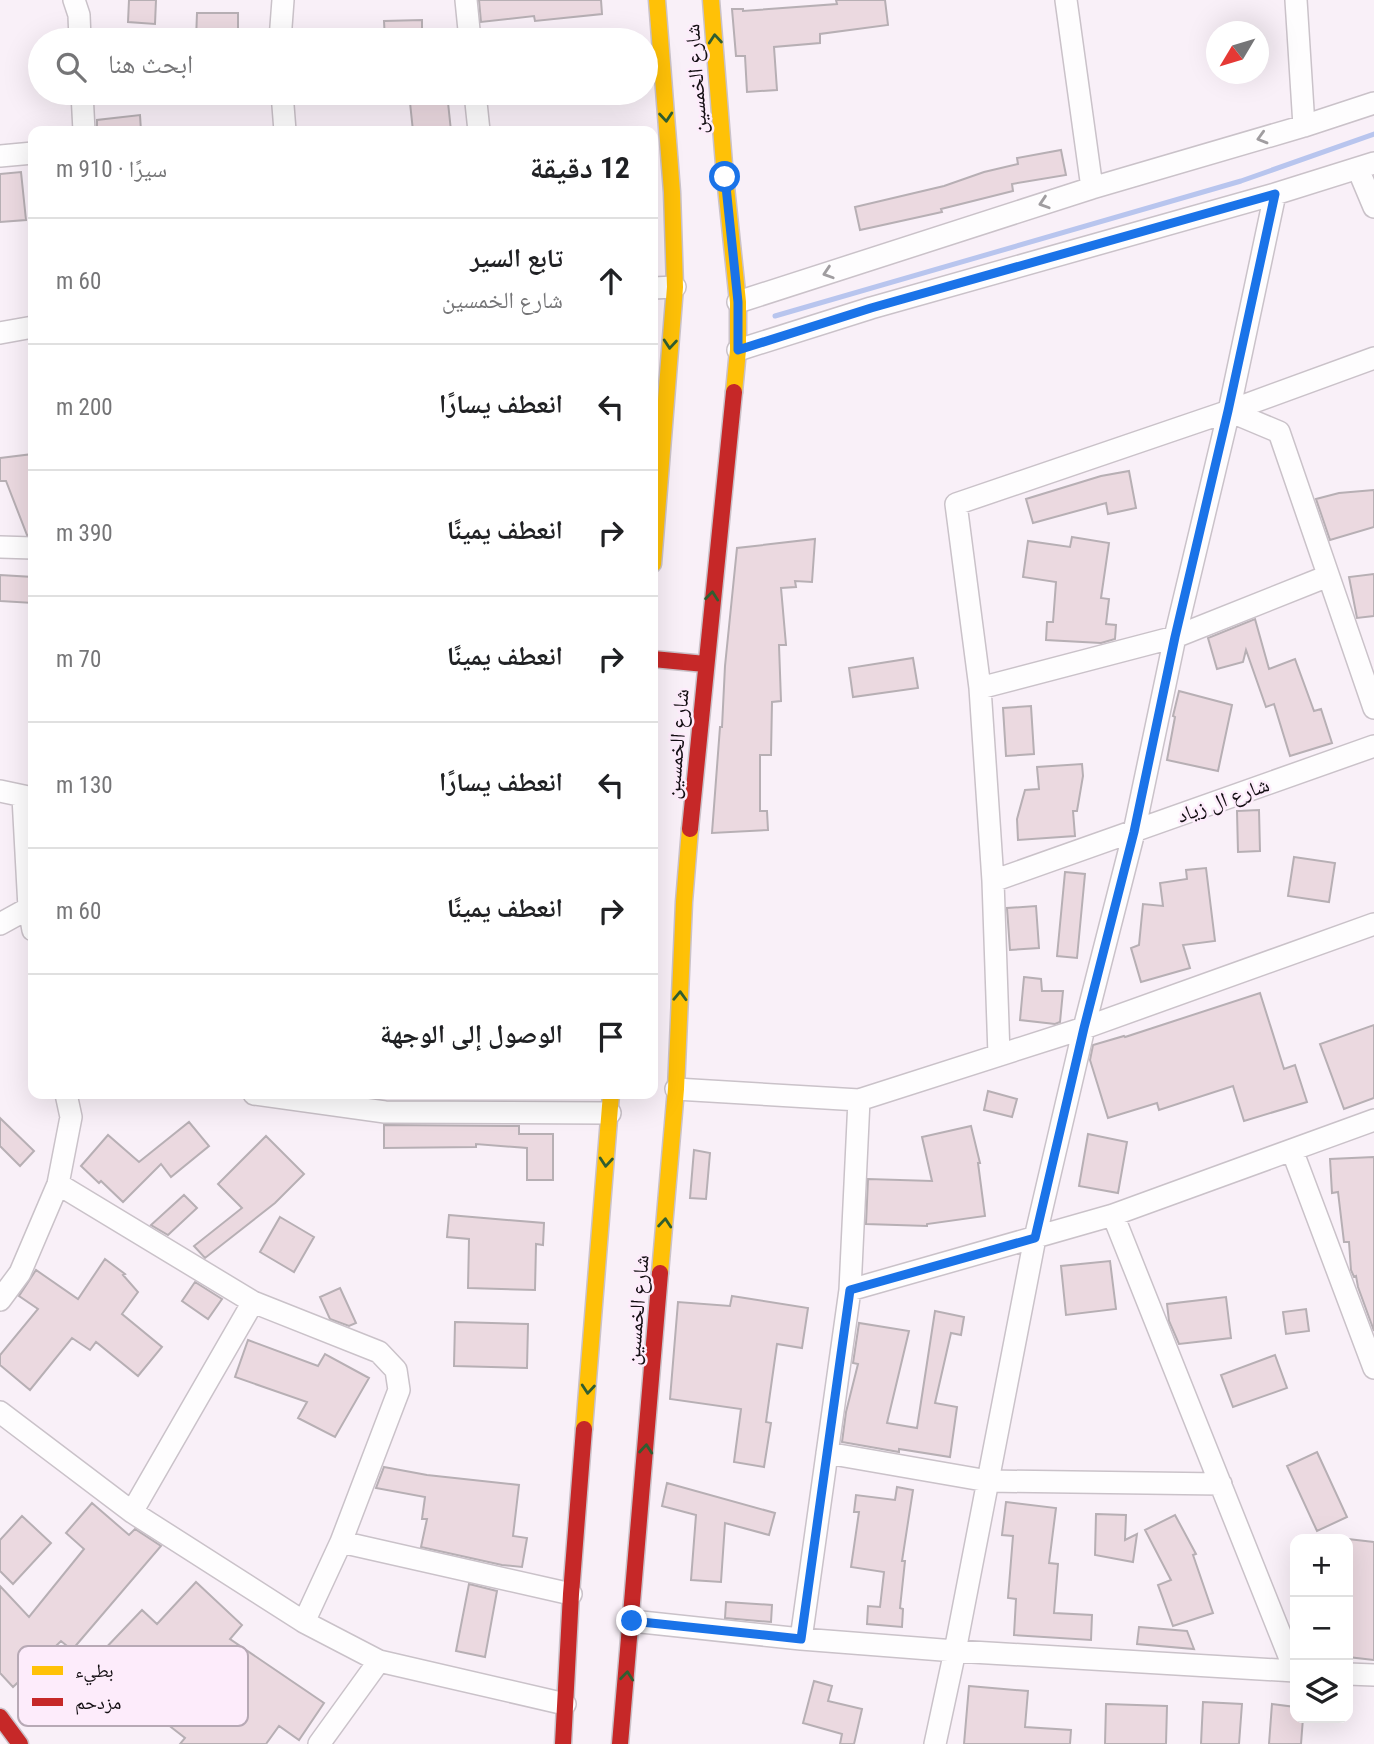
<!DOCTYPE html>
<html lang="ar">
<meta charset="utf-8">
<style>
body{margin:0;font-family:"Roboto Condensed","Noto Naskh Arabic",sans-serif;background:#f6f6f6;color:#202124;direction:rtl}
.controls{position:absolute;right:21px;bottom:21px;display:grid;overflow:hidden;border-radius:14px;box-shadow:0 7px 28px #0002}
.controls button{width:63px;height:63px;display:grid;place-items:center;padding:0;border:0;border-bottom:2px solid #e0e0e0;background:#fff;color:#202124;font:35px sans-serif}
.compass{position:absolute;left:1206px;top:21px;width:63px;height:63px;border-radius:50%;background:#fff;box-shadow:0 7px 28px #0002;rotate:232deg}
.stop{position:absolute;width:21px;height:21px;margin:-16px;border:5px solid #1a73e8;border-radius:50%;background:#fff}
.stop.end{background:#1a73e8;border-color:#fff;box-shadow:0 2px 7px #0008}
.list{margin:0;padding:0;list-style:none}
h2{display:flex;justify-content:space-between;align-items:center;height:91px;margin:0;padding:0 28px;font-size:30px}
h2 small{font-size:23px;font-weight:400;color:#757577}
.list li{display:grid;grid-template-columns:46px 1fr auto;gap:21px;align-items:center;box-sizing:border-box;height:126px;padding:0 28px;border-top:2px solid #e0e0e0}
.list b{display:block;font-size:26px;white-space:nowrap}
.list p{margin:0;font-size:23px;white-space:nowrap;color:#757577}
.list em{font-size:23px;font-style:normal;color:#757577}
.icon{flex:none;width:38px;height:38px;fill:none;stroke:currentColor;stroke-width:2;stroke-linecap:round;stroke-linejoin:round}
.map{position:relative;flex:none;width:1374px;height:1744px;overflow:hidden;direction:ltr}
.search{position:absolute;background:#fff;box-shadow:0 7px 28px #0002;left:28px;top:28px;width:630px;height:77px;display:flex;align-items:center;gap:18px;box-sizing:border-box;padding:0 24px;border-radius:38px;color:#757577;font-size:26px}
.panel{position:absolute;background:#fff;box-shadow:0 7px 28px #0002;left:28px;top:126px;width:630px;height:973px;border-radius:14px;direction:rtl}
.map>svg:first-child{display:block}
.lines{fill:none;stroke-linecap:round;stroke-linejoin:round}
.stream{stroke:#b8c5ee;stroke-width:5}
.building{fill:#ebd9e0;stroke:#b7afb4;stroke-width:2}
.street-casing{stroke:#cac2c9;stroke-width:24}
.slow-casing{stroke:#cac2c9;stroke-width:19}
.jam-casing{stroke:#cac2c9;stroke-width:19}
.street{stroke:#fefdfe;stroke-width:21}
.slow{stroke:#ffc107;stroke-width:16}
.jam{stroke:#c62828;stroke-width:16}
.oneway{stroke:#305e31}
.oneway2{stroke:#a09da0}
.route{stroke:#1a73e8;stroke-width:9}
.labels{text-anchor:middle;stroke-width:5;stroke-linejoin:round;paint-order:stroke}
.street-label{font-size:21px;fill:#130e12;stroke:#fdecfb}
.key{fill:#fdecfb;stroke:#b7a9b5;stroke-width:2}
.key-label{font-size:19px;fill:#130e12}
</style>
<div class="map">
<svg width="1374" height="1744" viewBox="0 0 1374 1744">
<rect width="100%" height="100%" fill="#f9f0f8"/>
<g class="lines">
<path class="stream" d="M 775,316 L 1241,181 L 1374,134"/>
</g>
<path class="building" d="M 129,0 L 156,0 L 155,24 L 128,22 Z
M 479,0 L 601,0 L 602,14 L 535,21 L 534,16 L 481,22 Z
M 836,0 L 885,0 L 888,25 L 820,34 L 820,43 L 774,47 L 777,90 L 747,92 L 745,56 L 736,56 L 732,9 L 743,9 L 743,11 L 837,4 Z
M 197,13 L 238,13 L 238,40 L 196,40 Z
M 422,20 L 422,40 L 385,40 L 384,21 Z
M 409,93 L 447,93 L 451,131 L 413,131 Z
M 140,115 L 141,131 L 97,131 L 97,120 Z
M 1061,150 L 1066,175 L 1012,184 L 1013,191 L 941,209 L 942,212 L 860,230 L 855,207 L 944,186 L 984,172 L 1018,164 L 1017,158 Z
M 21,172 L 26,220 L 0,222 L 0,174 Z
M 33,454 L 33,535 L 27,535 L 6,481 L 0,481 L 0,458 Z
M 1129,471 L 1136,508 L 1108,514 L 1106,503 L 1033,523 L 1026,499 L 1101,476 Z
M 1374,490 L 1374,527 L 1330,540 L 1316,499 L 1339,493 Z
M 1072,537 L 1109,543 L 1101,598 L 1109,599 L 1106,624 L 1116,625 L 1115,639 L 1101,643 L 1046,640 L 1047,622 L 1053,622 L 1056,582 L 1023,577 L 1028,541 L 1070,547 Z
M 815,539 L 812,582 L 795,581 L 796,587 L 781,588 L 786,645 L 779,645 L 781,701 L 772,702 L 771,755 L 760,755 L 760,811 L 767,811 L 768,830 L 712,833 L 720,727 L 722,727 L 725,666 L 737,548 Z
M 1374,574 L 1374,616 L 1357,618 L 1349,577 Z
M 0,575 L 33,577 L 33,603 L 0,601 Z
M 1255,619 L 1269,669 L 1295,659 L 1314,711 L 1321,709 L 1332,743 L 1290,756 L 1274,704 L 1266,707 L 1246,650 L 1243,662 L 1217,669 L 1208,638 Z
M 913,658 L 918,688 L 853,697 L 849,668 Z
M 1179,691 L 1232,705 L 1218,771 L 1167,760 L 1175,717 L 1173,716 Z
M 1031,706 L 1034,754 L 1006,756 L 1003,708 Z
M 1082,764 L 1083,776 L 1077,811 L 1073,811 L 1075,836 L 1018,840 L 1017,819 L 1025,790 L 1039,789 L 1037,767 Z
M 1259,810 L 1260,851 L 1238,852 L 1237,811 Z
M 1294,857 L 1335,863 L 1329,902 L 1288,896 Z
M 1206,868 L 1215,941 L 1183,945 L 1190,968 L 1141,982 L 1131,948 L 1139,945 L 1143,904 L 1163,906 L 1160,883 L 1187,879 L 1186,870 Z
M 1065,872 L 1085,874 L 1077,958 L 1057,956 Z
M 1036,906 L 1039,948 L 1010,950 L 1007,908 Z
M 1024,977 L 1041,979 L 1042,991 L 1063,991 L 1060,1022 L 1055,1024 L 1020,1020 Z
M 1260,993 L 1284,1069 L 1295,1065 L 1307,1102 L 1244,1121 L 1233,1086 L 1159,1110 L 1157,1103 L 1108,1118 L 1090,1060 L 1093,1045 L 1124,1036 L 1125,1037 Z
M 1374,1025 L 1374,1098 L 1344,1109 L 1320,1044 Z
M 988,1091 L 1017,1099 L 1012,1117 L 984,1110 Z
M 0,1118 L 34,1151 L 20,1166 L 0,1146 Z
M 189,1122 L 209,1146 L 171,1177 L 161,1164 L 123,1202 L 101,1181 L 99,1183 L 81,1166 L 108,1135 L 139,1162 Z
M 384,1125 L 519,1126 L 519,1134 L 553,1134 L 553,1180 L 527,1180 L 527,1148 L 476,1144 L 476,1147 L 384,1148 Z
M 971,1126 L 980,1163 L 978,1163 L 985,1216 L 927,1224 L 927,1226 L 866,1224 L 868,1179 L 932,1181 L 922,1137 Z
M 1088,1134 L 1127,1142 L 1118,1193 L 1079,1186 Z
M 266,1136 L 304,1174 L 275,1203 L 205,1258 L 194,1246 L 242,1208 L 218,1184 Z
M 694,1150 L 710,1153 L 706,1199 L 690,1198 Z
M 1374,1157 L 1374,1331 L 1358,1287 L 1356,1276 L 1354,1277 L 1351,1270 L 1349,1242 L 1344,1242 L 1338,1192 L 1332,1193 L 1330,1159 Z
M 184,1195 L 197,1208 L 168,1235 L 151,1225 Z
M 449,1215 L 544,1223 L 543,1245 L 536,1244 L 535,1290 L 468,1288 L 469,1239 L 447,1237 Z
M 280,1217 L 314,1237 L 294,1272 L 260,1252 Z
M 105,1259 L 125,1274 L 123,1275 L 138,1292 L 122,1314 L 162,1347 L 138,1376 L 96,1342 L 90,1350 L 72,1338 L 30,1390 L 0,1365 L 0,1355 L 38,1309 L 19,1296 L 36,1270 L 78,1299 Z
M 1110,1261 L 1116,1309 L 1066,1315 L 1061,1266 Z
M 195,1282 L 222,1299 L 208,1319 L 182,1301 Z
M 340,1288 L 356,1323 L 349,1326 L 330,1319 L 320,1297 Z
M 732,1296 L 808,1308 L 802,1348 L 777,1344 L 766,1422 L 771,1423 L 764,1467 L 734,1462 L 741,1409 L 670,1399 L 678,1302 L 730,1306 Z
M 1226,1297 L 1231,1338 L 1179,1344 L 1169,1321 L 1167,1304 Z
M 1306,1309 L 1309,1331 L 1286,1334 L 1283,1312 Z
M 935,1311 L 964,1317 L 961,1335 L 951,1333 L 935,1403 L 957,1407 L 950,1457 L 899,1449 L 899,1452 L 842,1442 L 846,1412 L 858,1364 L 853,1363 L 859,1323 L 909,1331 L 887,1423 L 917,1428 Z
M 455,1322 L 528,1324 L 527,1368 L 454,1366 Z
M 248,1340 L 318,1366 L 325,1354 L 369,1378 L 335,1437 L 298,1418 L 307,1402 L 235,1377 Z
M 1275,1355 L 1287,1388 L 1233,1407 L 1221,1375 Z
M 1317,1452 L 1347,1517 L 1317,1531 L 1287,1466 Z
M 384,1467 L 427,1475 L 519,1485 L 513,1536 L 527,1538 L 522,1567 L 502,1565 L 421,1547 L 427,1519 L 422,1519 L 425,1497 L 376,1488 Z
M 667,1483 L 775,1513 L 769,1535 L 725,1523 L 721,1582 L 691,1580 L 696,1515 L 662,1506 Z
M 897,1487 L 913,1490 L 902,1561 L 905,1561 L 900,1608 L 903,1609 L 902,1627 L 867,1624 L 868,1606 L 880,1607 L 884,1572 L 851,1567 L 859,1512 L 854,1512 L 856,1495 L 895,1500 Z
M 1006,1502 L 1056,1508 L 1049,1563 L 1058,1564 L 1054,1613 L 1092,1615 L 1091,1640 L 1014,1635 L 1016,1599 L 1008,1598 L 1013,1536 L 1002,1535 Z
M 92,1503 L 129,1535 L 135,1529 L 161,1546 L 72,1650 L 61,1641 L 13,1687 L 0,1673 L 0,1586 L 29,1617 L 84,1549 L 66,1533 Z
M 1096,1514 L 1126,1515 L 1125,1540 L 1137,1534 L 1133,1562 L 1095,1555 Z
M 1175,1515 L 1196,1554 L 1193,1555 L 1213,1613 L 1173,1626 L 1158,1585 L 1171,1580 L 1145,1530 Z
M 22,1516 L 51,1543 L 13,1584 L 0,1571 L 0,1540 Z
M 1348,1539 L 1374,1542 L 1374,1660 L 1348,1657 Z
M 196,1582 L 242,1625 L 230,1639 L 324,1703 L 299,1740 L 279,1726 L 266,1744 L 180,1744 L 185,1738 L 167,1724 L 171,1720 L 100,1654 L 142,1610 L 157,1624 Z
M 469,1584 L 497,1591 L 485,1657 L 456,1651 Z
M 726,1602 L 772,1605 L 771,1622 L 725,1618 Z
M 1139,1627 L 1187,1631 L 1194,1649 L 1137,1644 Z
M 814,1681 L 832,1686 L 828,1701 L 862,1709 L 854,1744 L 840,1744 L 842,1734 L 803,1723 Z
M 969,1686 L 1028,1691 L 1025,1727 L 1071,1730 L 1070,1744 L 964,1744 Z
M 1203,1702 L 1242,1704 L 1239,1744 L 1201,1744 Z
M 1106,1704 L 1167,1706 L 1166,1744 L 1105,1744 Z
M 1272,1704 L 1295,1707 L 1295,1718 L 1303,1718 L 1301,1744 L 1269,1744 Z"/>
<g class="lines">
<g class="street-casing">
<path id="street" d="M 74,0 L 79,15 L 80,40
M 466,0 L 470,40
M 1066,0 L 1092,188
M 1296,0 L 1304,126
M 280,40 L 283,0
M 82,93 L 84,131
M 282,93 L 285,131
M 475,93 L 479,131
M 0,156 L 33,153
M 1358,169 L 1374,207
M 653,288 L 675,287
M 738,302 L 1092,188 L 1304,126 L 1374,103
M 0,333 L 33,327
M 738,350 L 871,308 L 1275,194 L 1374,163
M 1229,411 L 1279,432 L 1374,708
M 0,547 L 33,548
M 980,688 L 1175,637 L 1328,576
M 0,791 L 33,798
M 23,797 L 29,908 L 33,930
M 993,881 L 1374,746
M 0,924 L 29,908
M 999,1055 L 993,881 L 980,688 L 956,504 L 1229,411 L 1374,358
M 676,1089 L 859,1100 L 1084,1028 L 1374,924
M 254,1094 L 385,1112 L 610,1113
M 1292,1150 L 1374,1368
M 58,1184 L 253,1302 L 379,1352 L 396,1370 L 399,1390 L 341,1542 L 304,1622
M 1113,1215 L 1295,1671
M 850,1290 L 1113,1215 L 1374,1120
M 0,1300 L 20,1273 L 58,1184 L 71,1117 L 66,1094
M 0,1412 L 132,1512 L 304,1622 L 379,1661 L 565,1704
M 827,1453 L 988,1481 L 1221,1484
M 132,1512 L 253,1302
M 341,1542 L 571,1594
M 632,1621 L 801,1639 L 955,1651 L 1295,1671
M 801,1639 L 850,1290 L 859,1100
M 1348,1674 L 1374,1675
M 319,1744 L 379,1661
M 935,1744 L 955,1651 L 1035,1238 L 1084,1028 L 1134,832 L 1175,637 L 1229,411 L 1275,194"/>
</g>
<g class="slow-casing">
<path id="slow" d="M 711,0 L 725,177 L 738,302 L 738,350 L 734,392
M 653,564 L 675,287 L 672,192 L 657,0
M 660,1273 L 676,1089 L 684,902 L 690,829
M 584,1429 L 611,1094"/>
</g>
<g class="jam-casing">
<path id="jam" d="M 653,659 L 705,664
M 690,829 L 734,392
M 0,1717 L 20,1744
M 563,1744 L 571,1594 L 584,1429
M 620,1744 L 660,1273"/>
</g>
<use href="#street" class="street"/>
<use href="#slow" class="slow"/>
<use href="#jam" class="jam"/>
</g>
<defs><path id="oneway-chevron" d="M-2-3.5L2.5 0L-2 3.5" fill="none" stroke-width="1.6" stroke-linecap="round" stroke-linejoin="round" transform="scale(1.75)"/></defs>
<g class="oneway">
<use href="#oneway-chevron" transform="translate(715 39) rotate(-95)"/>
<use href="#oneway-chevron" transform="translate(666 117) rotate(85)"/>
<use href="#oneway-chevron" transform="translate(670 344) rotate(95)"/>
<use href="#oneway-chevron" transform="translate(712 596) rotate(-84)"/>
<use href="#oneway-chevron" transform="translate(680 996) rotate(-88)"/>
<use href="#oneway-chevron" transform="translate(606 1162) rotate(95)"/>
<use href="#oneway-chevron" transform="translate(665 1223) rotate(-85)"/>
<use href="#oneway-chevron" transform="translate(588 1389) rotate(95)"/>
<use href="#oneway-chevron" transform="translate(646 1449) rotate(-85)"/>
<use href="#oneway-chevron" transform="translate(627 1676) rotate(-84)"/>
</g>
<g class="oneway2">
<use href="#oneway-chevron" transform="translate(1262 138) rotate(164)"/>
<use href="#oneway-chevron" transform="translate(1044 203) rotate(162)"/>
<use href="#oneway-chevron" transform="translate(828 273) rotate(162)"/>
</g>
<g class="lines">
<path class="route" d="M 632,1621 L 801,1639 L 850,1290 L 1035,1238 L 1084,1028 L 1134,832 L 1175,637 L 1228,411 L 1275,194 L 871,308 L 738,350 L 738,302 L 725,177"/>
</g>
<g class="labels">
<g class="street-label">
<text transform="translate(696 79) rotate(-94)" y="7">شارع الخمسين</text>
<text transform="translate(677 744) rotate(-85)" y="7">شارع الخمسين</text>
<text transform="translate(1223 800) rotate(-20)" y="7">شارع ال زياد</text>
<text transform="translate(637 1310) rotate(-85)" y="7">شارع الخمسين</text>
</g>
</g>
<rect x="18" y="1646" width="230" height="80" rx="10" class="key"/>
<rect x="32" y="1666" width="31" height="9" fill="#ffc107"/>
<rect x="32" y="1698" width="31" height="8" fill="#c62828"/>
<g class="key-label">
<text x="75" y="1677">بطيء</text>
<text x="75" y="1709">مزدحم</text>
</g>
</svg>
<div class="controls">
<button>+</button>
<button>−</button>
<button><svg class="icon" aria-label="layers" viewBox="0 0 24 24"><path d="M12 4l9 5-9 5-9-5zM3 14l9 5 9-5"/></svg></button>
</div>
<svg class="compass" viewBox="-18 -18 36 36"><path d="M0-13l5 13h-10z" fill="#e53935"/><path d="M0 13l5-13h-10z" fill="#757577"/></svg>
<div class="stop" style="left:725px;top:177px"></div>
<div class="stop end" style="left:632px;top:1621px"></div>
<div class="search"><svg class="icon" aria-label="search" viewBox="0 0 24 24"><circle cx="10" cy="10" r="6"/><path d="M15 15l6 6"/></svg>ابحث هنا</div>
<section class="panel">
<h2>12 دقيقة<small>سيرًا · 910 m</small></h2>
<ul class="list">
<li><svg class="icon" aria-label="ahead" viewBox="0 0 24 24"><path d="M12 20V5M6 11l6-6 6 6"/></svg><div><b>تابع السير</b><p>شارع الخمسين</p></div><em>60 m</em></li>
<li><svg class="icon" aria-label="left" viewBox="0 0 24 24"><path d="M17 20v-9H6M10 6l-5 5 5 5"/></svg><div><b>انعطف يسارًا</b></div><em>200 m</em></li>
<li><svg class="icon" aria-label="right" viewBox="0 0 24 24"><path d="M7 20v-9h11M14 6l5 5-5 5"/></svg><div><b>انعطف يمينًا</b></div><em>390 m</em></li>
<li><svg class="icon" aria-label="right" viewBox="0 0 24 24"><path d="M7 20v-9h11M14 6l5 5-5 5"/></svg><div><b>انعطف يمينًا</b></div><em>70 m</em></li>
<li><svg class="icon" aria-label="left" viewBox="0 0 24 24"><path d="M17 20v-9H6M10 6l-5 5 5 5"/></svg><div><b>انعطف يسارًا</b></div><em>130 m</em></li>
<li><svg class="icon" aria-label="right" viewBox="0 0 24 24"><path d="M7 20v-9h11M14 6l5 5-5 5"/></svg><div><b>انعطف يمينًا</b></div><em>60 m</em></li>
<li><svg class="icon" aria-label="arrive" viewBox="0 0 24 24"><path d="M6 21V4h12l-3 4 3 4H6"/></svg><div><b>الوصول إلى الوجهة</b></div></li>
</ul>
</section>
</div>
